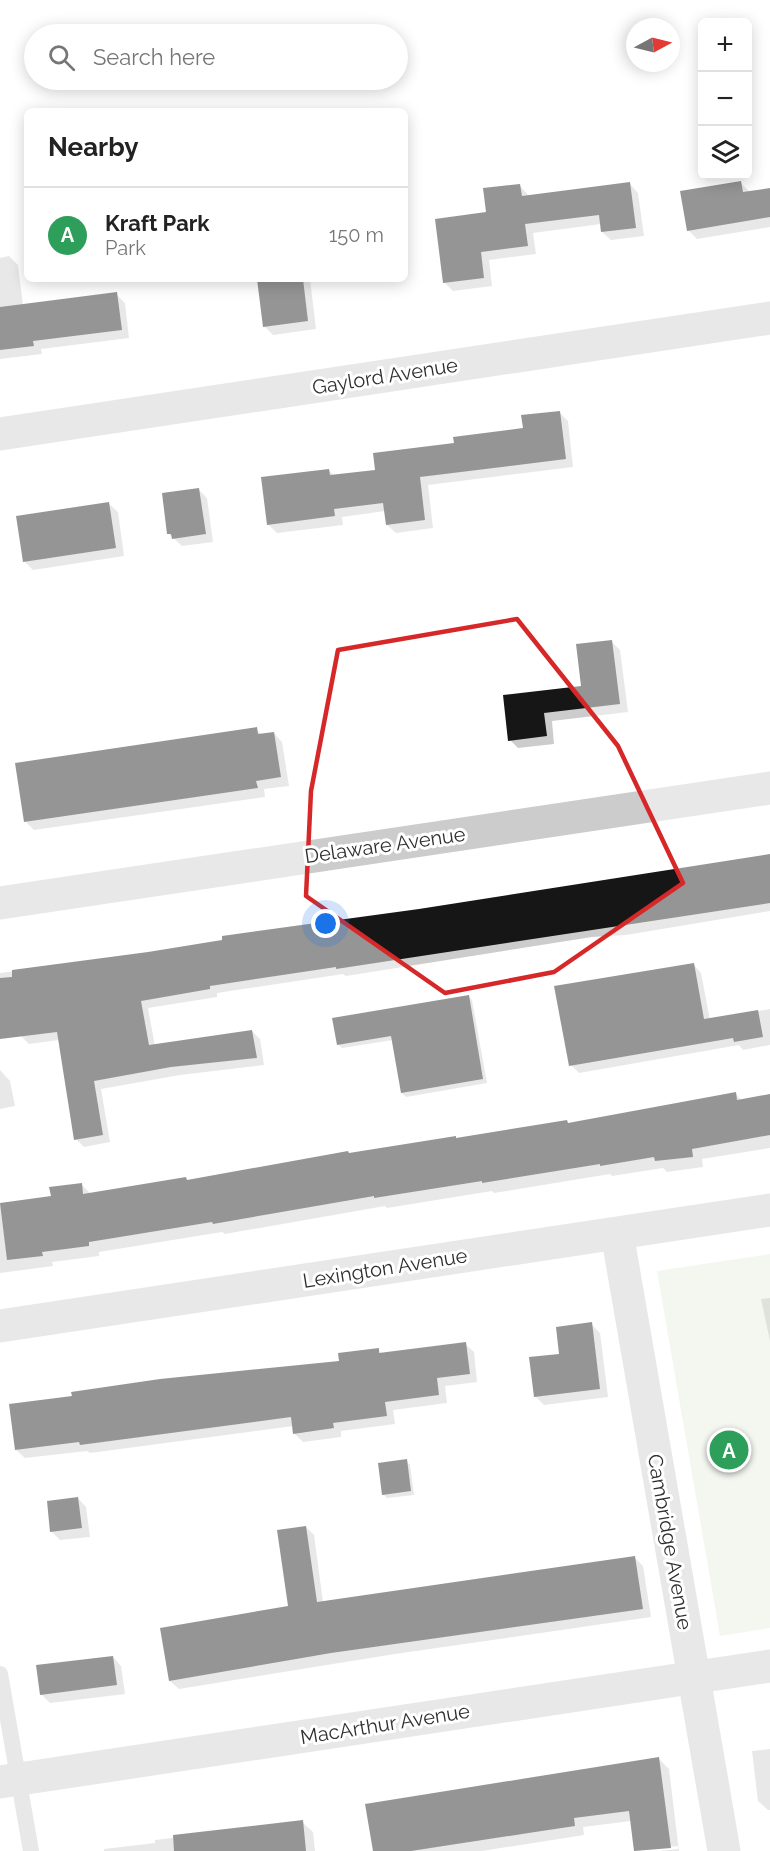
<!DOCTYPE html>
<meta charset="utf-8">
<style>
body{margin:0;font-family:Raleway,sans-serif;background:#f2f2f2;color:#222}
.controls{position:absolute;right:18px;top:18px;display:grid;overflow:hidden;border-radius:9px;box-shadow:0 3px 15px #0003}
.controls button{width:54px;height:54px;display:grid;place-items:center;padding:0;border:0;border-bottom:2px solid #e0e0e0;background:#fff;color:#222;font:30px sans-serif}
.compass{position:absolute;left:626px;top:18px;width:54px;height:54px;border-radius:50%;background:#fff;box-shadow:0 3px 15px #0003;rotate:83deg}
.you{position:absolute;left:326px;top:924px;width:21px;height:21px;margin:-15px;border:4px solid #fff;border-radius:50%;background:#1a73e8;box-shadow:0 0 0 9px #1a73e833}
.badge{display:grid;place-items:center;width:39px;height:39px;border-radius:50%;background:#ea580c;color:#fff;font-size:20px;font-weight:700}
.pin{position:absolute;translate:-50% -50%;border:3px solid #fff;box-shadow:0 2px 6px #0006}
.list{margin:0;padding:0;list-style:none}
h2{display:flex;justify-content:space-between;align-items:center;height:78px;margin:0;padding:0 24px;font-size:26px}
h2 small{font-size:20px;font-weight:400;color:#767676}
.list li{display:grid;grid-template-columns:39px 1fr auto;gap:18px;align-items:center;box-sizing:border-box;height:96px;padding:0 24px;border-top:2px solid #e0e0e0}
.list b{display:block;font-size:22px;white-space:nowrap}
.list p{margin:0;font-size:20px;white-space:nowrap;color:#767676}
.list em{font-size:20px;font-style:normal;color:#767676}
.icon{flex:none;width:33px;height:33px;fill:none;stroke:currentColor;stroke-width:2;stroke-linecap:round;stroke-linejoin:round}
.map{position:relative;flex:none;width:770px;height:1851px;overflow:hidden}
.search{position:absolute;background:#fff;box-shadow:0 3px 15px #0003;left:24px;top:24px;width:384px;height:66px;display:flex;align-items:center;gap:15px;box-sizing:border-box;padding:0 21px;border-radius:33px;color:#767676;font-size:22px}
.panel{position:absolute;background:#fff;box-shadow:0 3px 15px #0003;left:24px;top:108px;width:384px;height:174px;border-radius:9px}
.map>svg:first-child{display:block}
.green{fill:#e7ecdd}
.shadow{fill:#0003}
.building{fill:#161616}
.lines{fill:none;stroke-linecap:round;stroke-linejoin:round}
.lane{stroke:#ccc;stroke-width:16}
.street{stroke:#ccc;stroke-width:33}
.marked{fill:none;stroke:#d62828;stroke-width:4.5;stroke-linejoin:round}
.labels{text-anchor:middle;stroke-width:6;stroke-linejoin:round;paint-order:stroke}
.street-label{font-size:20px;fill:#2f2f2f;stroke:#fff}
</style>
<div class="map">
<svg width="770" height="1851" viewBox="0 0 770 1851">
<rect width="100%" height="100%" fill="#fff"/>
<path class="green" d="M 770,1254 L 770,1628 L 720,1636 L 657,1271 Z"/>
<path class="shadow" d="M 741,183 L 750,192 L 770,189 L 770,227 L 697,239 L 688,230 Z
M 630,184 L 638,193 L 644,236 L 611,240 L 602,232 L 601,224 L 533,233 L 536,254 L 489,260 L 492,286 L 453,291 L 444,282 L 488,214 L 520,186 L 529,196 Z
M 9,256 L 18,265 L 23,306 L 116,294 L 125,303 L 129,338 L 41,349 L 42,354 L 0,359 L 0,258 Z
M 259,279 L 310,279 L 316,329 L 273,335 L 264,326 Z
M 559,412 L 568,421 L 573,467 L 428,485 L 433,528 L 396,533 L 387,525 L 385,511 L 342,517 L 343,525 L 277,533 L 268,524 L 329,470 L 334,476 L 377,471 L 456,444 L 525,430 Z
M 198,489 L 207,498 L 213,542 L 182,546 L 169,534 Z
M 109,504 L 118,512 L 124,556 L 33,570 L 24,561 Z
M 611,641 L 620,650 L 628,712 L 552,721 L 554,744 L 518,748 L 510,740 L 504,697 L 582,687 Z
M 256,729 L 262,735 L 274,733 L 282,742 L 289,786 L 264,789 L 265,797 L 34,830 L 26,822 Z
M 770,856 L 770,911 L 626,935 L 592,937 L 346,976 L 343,974 L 217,993 L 217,997 L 148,1008 L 155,1046 L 252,1031 L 260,1039 L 264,1065 L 180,1075 L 101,1089 L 110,1142 L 84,1147 L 76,1139 L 59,1040 L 29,1044 L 21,1036 L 0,1027 L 0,973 L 148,954 L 224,941 L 223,937 L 308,924 L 311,926 Z
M 694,965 L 701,973 L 710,1020 L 770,1009 L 770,1045 L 743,1050 L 739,1045 L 579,1073 L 571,1065 Z
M 468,996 L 472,1000 L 487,1083 L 406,1097 L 402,1093 L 393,1040 L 342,1048 L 338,1044 Z
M 0,1070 L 10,1081 L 15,1106 L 0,1109 Z
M 736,1094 L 742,1101 L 770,1096 L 770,1148 L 702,1159 L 703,1167 L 667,1172 L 663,1168 L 612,1176 L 610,1174 L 494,1193 L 492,1191 L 387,1208 L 385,1206 L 225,1234 L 222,1232 L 99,1252 L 99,1256 L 52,1262 L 53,1266 L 0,1273 L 0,1204 L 52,1198 L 81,1184 L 91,1194 L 186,1179 L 188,1181 L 350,1154 L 569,1124 Z
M 770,1298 L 770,1341 L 761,1299 Z
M 591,1324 L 600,1333 L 608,1397 L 544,1405 L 535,1396 L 561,1355 Z
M 465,1344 L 474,1352 L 477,1382 L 445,1386 L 447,1403 L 393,1410 L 395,1424 L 341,1431 L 341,1437 L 303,1442 L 294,1433 L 293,1426 L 90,1453 L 87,1451 L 25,1458 L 16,1450 L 341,1362 L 378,1349 L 382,1354 Z
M 406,1461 L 410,1465 L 414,1495 L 387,1498 L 383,1494 Z
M 78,1498 L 86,1507 L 90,1537 L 60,1540 L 52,1532 Z
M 306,1527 L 314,1535 L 323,1602 L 634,1557 L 643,1566 L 651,1617 L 395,1654 L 179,1689 L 170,1681 L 289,1607 Z
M 113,1657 L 121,1666 L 125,1694 L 50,1703 L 41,1694 Z
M 770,1749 L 770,1810 L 768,1810 L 758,1801 L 752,1751 Z
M 659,1759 L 669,1769 L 679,1851 L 659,1851 L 678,1849 L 678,1846 L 635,1851 L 631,1821 L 583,1827 L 584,1835 L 482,1851 L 374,1851 Z
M 302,1822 L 313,1832 L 315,1851 L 104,1851 L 104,1849 L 155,1843 L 155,1840 Z"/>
<path class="building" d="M 741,181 L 743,192 L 770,188 L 770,217 L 687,231 L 680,191 Z
M 630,182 L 636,228 L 601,232 L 599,215 L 525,224 L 528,246 L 481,252 L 484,278 L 443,283 L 435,219 L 486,212 L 483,188 L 520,184 L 522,196 Z
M 257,279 L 303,279 L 308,321 L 263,327 Z
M 117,292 L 122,330 L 33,341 L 34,346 L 0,350 L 0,307 Z
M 560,411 L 566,459 L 420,477 L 425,520 L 386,525 L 383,503 L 334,509 L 335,516 L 267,525 L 261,477 L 329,469 L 330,475 L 375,470 L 373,453 L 454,443 L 453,437 L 523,428 L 521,415 Z
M 199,488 L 206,534 L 172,539 L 171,534 L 167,534 L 162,493 Z
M 109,502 L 116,548 L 23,562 L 16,516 Z
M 612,640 L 620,704 L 544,713 L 547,736 L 508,741 L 503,695 L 581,686 L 576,644 Z
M 257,727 L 258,734 L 274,732 L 281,777 L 256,781 L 258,788 L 24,822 L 15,763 Z
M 770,854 L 770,903 L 336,969 L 336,967 L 210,986 L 210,989 L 141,1001 L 149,1045 L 252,1030 L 257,1058 L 171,1067 L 94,1081 L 103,1135 L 74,1140 L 57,1032 L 0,1039 L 0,978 L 12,977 L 12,970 L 148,952 L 222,940 L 222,936 L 419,909 Z
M 694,963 L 704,1019 L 758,1010 L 763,1037 L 734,1042 L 733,1038 L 569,1066 L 554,986 Z
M 469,995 L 483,1079 L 401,1093 L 391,1036 L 337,1045 L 332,1018 Z
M 736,1092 L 737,1100 L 770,1094 L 770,1135 L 692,1149 L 693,1157 L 655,1161 L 654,1157 L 600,1166 L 600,1164 L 482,1183 L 482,1181 L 374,1198 L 374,1196 L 213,1224 L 212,1222 L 89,1242 L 89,1246 L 42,1252 L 43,1256 L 7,1260 L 0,1203 L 51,1196 L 49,1187 L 82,1183 L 83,1194 L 186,1177 L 187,1180 L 348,1151 L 349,1153 L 456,1136 L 456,1138 L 567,1120 L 568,1123 Z
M 592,1322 L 600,1389 L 534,1397 L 529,1357 L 559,1354 L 556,1327 Z
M 466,1342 L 470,1374 L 437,1378 L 439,1395 L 385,1402 L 387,1416 L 333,1423 L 334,1428 L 293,1434 L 291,1417 L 80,1445 L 79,1442 L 15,1450 L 9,1404 L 72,1396 L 71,1392 L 160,1379 L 339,1361 L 338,1353 L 379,1348 L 379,1353 Z
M 407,1459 L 411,1491 L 382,1495 L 378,1463 Z
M 78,1497 L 82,1528 L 50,1532 L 47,1501 Z
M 306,1526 L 317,1602 L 635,1556 L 643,1609 L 331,1653 L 169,1681 L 160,1628 L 288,1606 L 277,1530 Z
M 113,1656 L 117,1685 L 40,1695 L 36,1665 Z
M 659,1757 L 671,1848 L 634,1851 L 629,1811 L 574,1818 L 575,1826 L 535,1832 L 411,1851 L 373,1851 L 365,1804 Z
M 303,1820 L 306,1851 L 174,1851 L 173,1835 Z"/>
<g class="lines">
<path class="lane" d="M 0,1674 L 31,1851"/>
<path class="street" d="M 0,434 L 770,318
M 0,903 L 770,788
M 617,1233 L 724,1851
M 0,1326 L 770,1210
M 0,1782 L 770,1666"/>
</g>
<path d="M0 0H770V1851H0ZM 517,619 L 618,746 L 683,883 L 554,972 L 445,993 L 306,896 L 311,791 L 338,650 Z" fill="#fff" fill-opacity=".55" fill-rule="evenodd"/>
<path class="marked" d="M 517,619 L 618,746 L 683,883 L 554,972 L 445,993 L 306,896 L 311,791 L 338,650 Z"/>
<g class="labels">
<g class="street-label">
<text transform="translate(385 376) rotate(-9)" y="7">Gaylord Avenue</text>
<text transform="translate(385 845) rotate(-8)" y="7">Delaware Avenue</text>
<text transform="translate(385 1268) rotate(-9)" y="7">Lexington Avenue</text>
<text transform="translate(670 1542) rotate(80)" y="7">Cambridge Avenue</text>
<text transform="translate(385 1724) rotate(-9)" y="7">MacArthur Avenue</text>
</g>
</g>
</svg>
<div class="controls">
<button>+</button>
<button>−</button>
<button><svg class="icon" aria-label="layers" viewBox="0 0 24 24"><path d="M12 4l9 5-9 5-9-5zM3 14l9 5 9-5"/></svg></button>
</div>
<svg class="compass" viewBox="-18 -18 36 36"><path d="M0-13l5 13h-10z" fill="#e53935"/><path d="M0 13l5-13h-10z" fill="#767676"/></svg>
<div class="you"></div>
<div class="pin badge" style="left:729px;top:1450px;background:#2e9e5b">A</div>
<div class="search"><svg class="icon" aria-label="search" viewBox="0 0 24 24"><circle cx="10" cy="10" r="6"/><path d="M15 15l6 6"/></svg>Search here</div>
<section class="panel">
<h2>Nearby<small></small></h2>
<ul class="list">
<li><span class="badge" style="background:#2e9e5b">A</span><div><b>Kraft Park</b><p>Park</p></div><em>150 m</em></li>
</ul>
</section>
</div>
